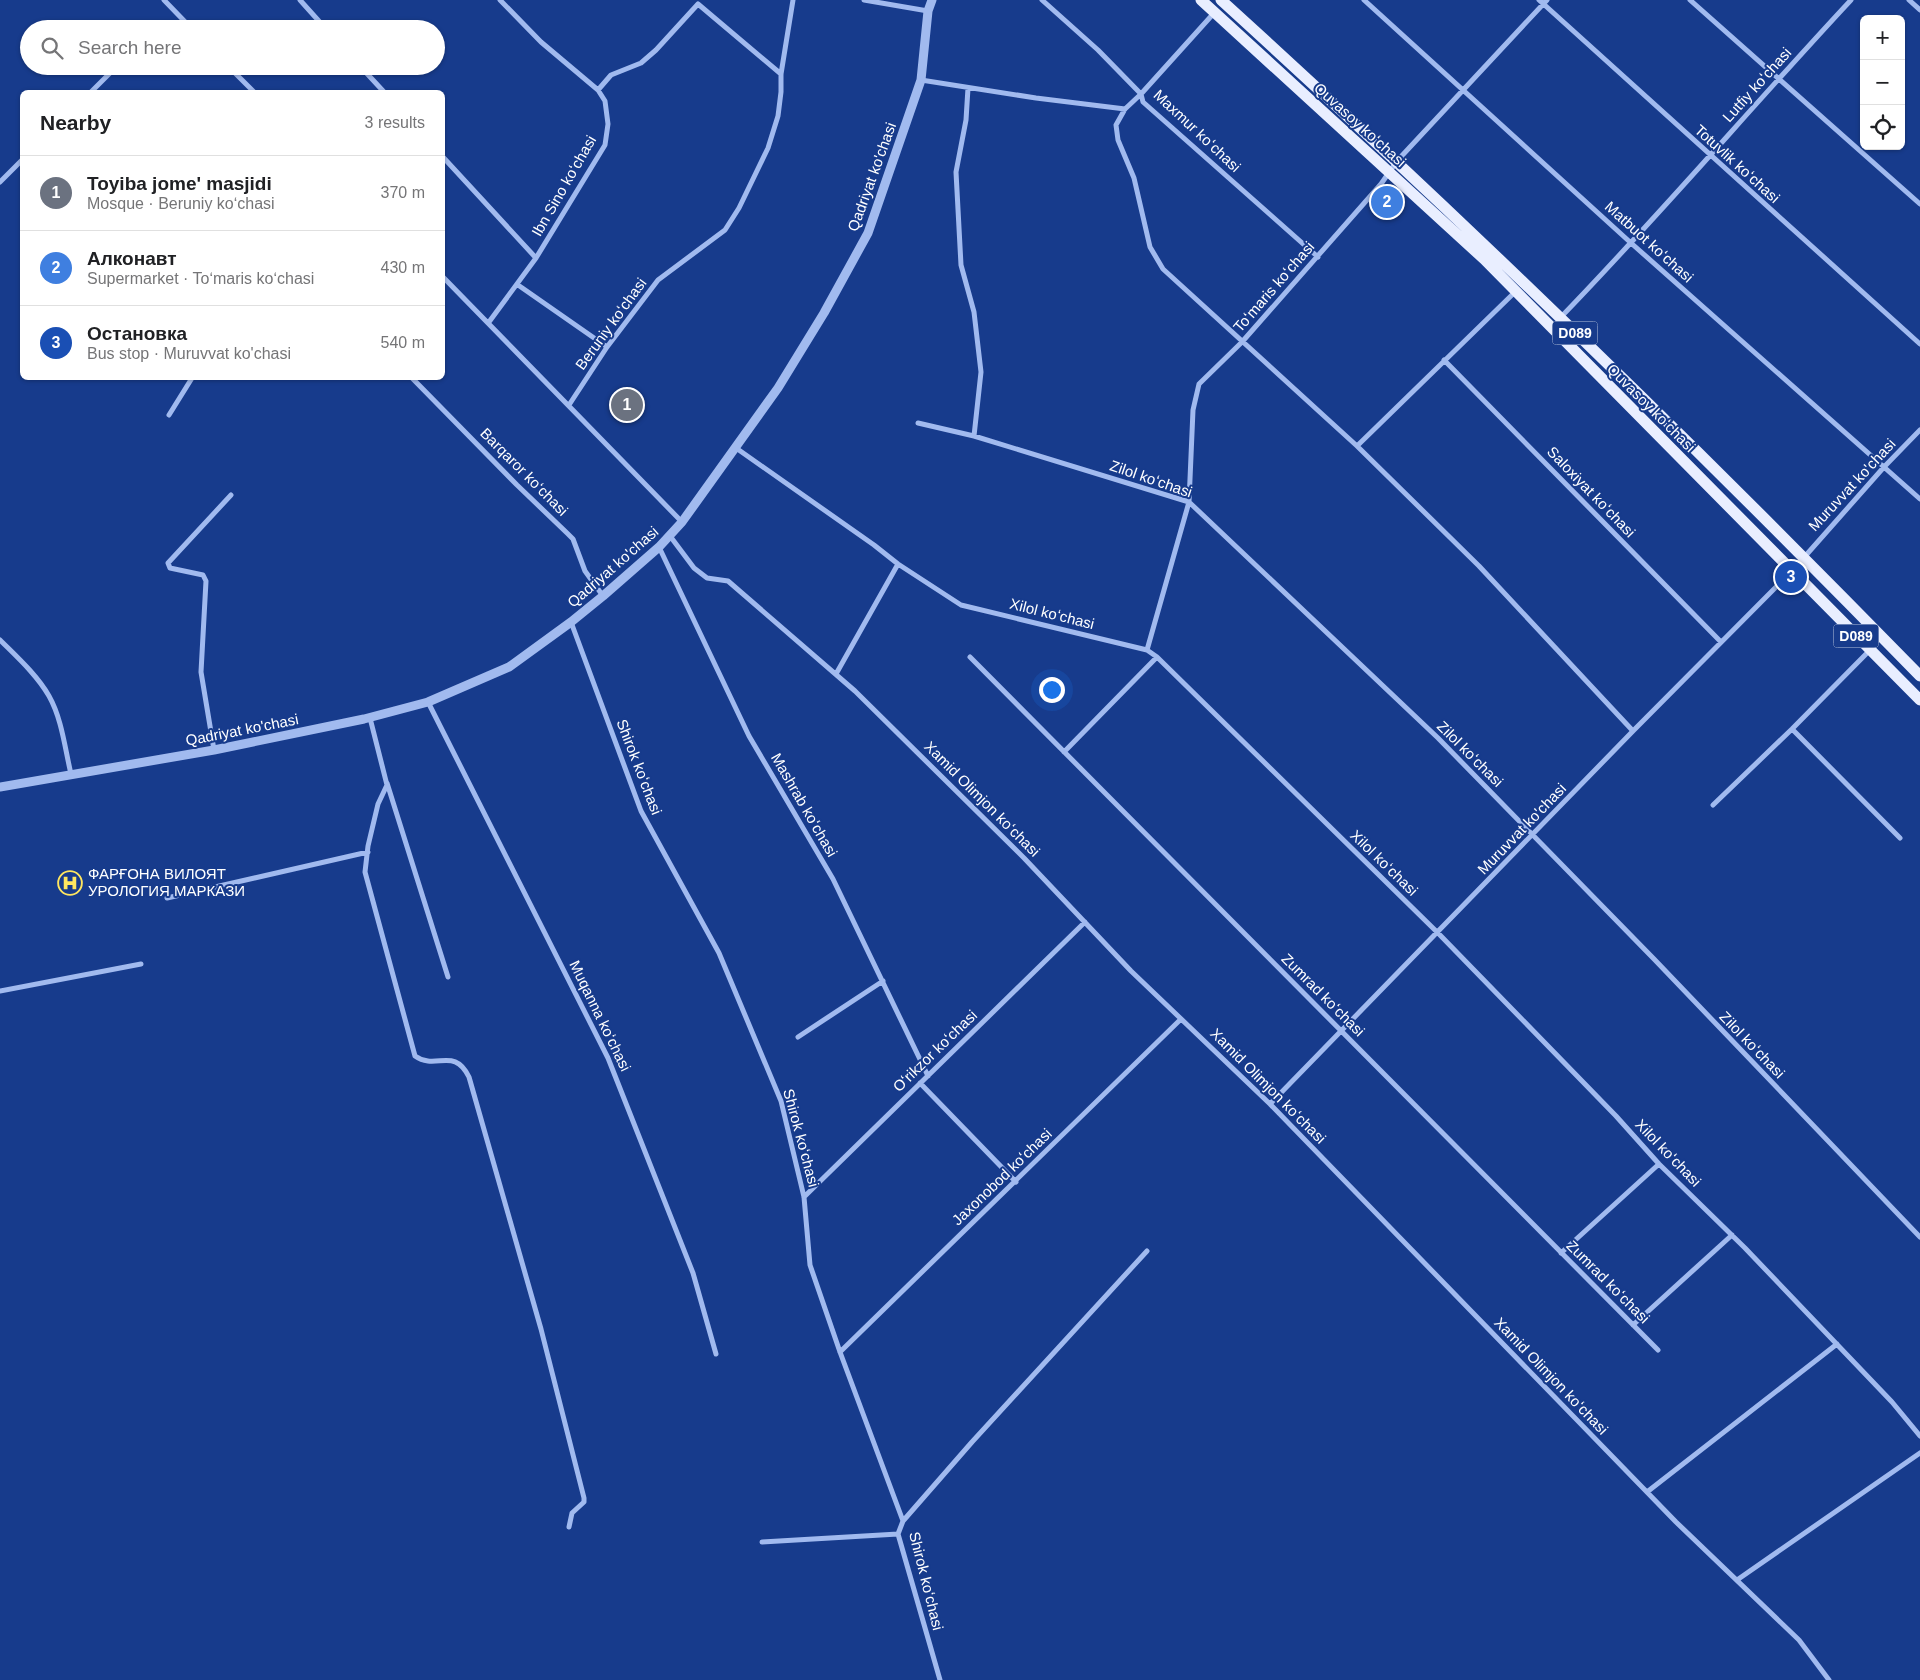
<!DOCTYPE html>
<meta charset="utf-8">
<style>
body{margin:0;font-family:Helvetica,sans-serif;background:#f2f2f2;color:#202124}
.controls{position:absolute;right:15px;top:15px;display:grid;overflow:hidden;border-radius:8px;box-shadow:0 1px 4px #0004}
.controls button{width:45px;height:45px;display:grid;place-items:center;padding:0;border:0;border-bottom:1px solid #e0e0e0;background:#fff;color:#202124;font:25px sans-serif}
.you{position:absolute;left:1051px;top:689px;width:18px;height:18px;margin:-12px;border:4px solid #fff;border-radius:50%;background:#1a73e8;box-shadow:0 0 0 8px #1a73e833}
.badge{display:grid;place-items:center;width:32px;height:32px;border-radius:50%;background:#2563eb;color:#fff;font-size:16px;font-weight:700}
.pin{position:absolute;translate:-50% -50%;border:2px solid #fff;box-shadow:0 1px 5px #0006}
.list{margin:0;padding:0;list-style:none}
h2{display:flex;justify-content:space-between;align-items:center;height:65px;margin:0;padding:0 20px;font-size:21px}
h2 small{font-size:16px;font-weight:400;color:#757577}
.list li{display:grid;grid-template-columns:32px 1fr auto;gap:15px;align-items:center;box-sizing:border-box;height:75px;padding:0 20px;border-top:1px solid #e0e0e0}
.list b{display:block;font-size:19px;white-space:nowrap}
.list p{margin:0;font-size:16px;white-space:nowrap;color:#757577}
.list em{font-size:16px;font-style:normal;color:#757577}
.icon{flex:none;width:28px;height:28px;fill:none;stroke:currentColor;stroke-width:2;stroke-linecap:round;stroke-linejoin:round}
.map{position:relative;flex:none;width:1920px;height:1680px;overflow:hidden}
.search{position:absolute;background:#fff;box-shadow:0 1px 4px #0004;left:20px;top:20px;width:425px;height:55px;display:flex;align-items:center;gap:12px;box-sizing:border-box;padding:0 18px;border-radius:28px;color:#757577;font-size:19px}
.panel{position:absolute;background:#fff;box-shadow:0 1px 4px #0004;left:20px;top:90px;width:425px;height:290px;border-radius:8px}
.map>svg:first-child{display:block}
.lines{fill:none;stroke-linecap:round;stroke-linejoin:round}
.minor{stroke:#a1baef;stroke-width:5}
.tertiary{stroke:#a1baef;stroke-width:9}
.primary{stroke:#e9eeff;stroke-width:11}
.labels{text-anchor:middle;stroke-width:4;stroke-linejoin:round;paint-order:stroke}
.shield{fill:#173b8c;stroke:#b9c4dc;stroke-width:1}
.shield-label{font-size:14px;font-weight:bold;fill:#fff}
.street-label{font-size:15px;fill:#fff;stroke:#173b8c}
.poi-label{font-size:15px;fill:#fff;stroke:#173b8c;text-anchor:start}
</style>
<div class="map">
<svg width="1920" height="1680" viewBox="0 0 1920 1680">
<rect width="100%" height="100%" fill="#173b8c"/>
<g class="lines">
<path class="minor" d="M 164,0 L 192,29
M 300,0 L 326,29
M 864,0 L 928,11
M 1042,0 L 1098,50 L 1141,94 L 1143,102 L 1318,257
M 1364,0 L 1631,243 L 1920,499
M 1539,0 L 1920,344
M 1690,0 L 1920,204
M 1909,0 L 1920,10
M 1214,13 L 1141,94 L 1125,109 L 1116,125 L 1118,140 L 1134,178 L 1150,247 L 1163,269 L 1357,446 L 1479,566 L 1633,731
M 228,66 L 254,92
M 360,66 L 384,92
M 921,80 L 1036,98 L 1125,109
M 968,88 L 966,120 L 956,172 L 961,265 L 974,312 L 981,372 L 974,436
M 598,90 L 611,75 L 641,63 L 656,50 L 698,4 L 781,74
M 91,92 L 117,66
M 442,156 L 536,258
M 0,182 L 22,160
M 442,276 L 682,522
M 518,285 L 607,347
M 1560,318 C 1660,215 1753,105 1851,0
M 489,322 L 536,258 L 605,145 L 608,124 L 605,101 L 598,90 L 541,42 L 500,0
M 1444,360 L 1721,642
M 412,378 L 517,485 L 567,533 L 573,539 L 585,571 L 603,596
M 569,405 L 607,347 L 658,280 L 725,230 L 739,208 L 768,148 L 778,116 L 781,92 L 781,74 L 793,0
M 169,415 L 192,378
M 918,423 L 974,436 L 1189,502 L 1438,738 L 1654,959 L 1920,1237
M 1357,446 L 1515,292
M 736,448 L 874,545 L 898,564 L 961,605 L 1147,650 L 1157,657 L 1438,933 L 1616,1116 L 1659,1164 L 1745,1248 L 1892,1402 L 1920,1436
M 670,536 L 694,568 L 707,578 L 728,581 L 855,691 L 1024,858 L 1131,971 L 1270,1104 L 1676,1522 L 1799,1640 L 1829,1680
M 659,547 L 749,736 L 833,879 L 928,1076
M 571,622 L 641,811 L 719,953 L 781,1101 L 804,1197 L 810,1265 L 840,1352 L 903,1521 L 898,1534 L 940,1680
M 0,640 C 17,657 37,675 49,696 C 62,719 65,749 71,774
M 1147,650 L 1189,502 L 1193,410 L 1199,384 L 1242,342 L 1381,184 L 1397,161 L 1547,0
M 970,657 L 1658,1350
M 836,674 L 898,564
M 428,702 L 608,1058 L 693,1273 L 716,1354
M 370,718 L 387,785 L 378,804 L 368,846 L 365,872 L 415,1056 C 436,1071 454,1046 469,1077 L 541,1329 L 584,1498 L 584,1502 L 572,1513 L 569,1527
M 1792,729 L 1900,838
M 214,750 L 201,672 L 206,581 L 203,575 L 170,568 L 168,563 L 231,495
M 1064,752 L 1157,657
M 387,783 L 448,977
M 1713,805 L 1792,729 L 1870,650
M 167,898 L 368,852
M 0,991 L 141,964
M 798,1037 L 883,981
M 920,1083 L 1016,1182
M 1270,1104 L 1633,731 L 1792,571 L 1884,467 L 1920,430
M 804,1197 L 1085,922
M 1561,1253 L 1659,1164
M 1633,1325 L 1732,1235
M 840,1352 L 1181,1019
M 1647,1492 L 1837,1344
M 903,1521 L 972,1442 L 1147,1251
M 762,1542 L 898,1534
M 1737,1580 L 1920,1453"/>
<path class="tertiary" d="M 0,787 L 214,750 L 364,719 L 428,702 L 509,667 L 571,622 L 603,596 L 659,547 L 682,522 L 778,388 L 824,313 L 868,233 L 921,80 L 928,11 L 932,0"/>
<path class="primary" d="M 1201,0 L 1484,259 L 1920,700
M 1221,0 C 1461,218 1694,444 1920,676"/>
</g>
<defs>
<g id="hospital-ring" transform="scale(1.25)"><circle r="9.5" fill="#173b8c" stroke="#ffe65f" stroke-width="1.5"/><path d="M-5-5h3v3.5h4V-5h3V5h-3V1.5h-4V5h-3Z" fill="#ffe65f"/></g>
</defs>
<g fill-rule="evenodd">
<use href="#hospital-ring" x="70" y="883"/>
</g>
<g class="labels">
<g class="shield">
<rect x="1552.5" y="321.5" width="45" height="23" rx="4"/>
<rect x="1833.5" y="624.5" width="45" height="23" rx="4"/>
</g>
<g class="shield-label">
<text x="1575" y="338">D089</text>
<text x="1856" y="641">D089</text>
</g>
<g class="street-label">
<text transform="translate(1757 85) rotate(-48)" y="5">Lutfiy koʻchasi</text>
<text transform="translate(1360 125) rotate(42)" y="5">Quvasoy koʻchasi</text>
<text transform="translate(1197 131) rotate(43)" y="5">Maxmur koʻchasi</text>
<text transform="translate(1737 164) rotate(42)" y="5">Totuvlik koʻchasi</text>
<text transform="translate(872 177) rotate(-70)" y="5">Qadriyat ko'chasi</text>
<text transform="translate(564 186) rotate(-60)" y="5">Ibn Sino koʻchasi</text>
<text transform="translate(1649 242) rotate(42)" y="5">Matbuot koʻchasi</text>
<text transform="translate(1274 287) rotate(-49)" y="5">Toʻmaris koʻchasi</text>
<text transform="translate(611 324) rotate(-54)" y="5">Beruniy koʻchasi</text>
<text transform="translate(1651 408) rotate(45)" y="5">Quvasoy koʻchasi</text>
<text transform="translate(524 472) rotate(45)" y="5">Barqaror koʻchasi</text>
<text transform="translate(1151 479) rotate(19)" y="5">Zilol koʻchasi</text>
<text transform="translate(1852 485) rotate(-47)" y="5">Muruvvat ko'chasi</text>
<text transform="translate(1591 492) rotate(46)" y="5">Saloxiyat koʻchasi</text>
<text transform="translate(613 567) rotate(-41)" y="5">Qadriyat ko'chasi</text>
<text transform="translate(1052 614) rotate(14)" y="5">Xilol koʻchasi</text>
<text transform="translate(242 730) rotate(-11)" y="5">Qadriyat ko'chasi</text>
<text transform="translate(1470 754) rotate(45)" y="5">Zilol koʻchasi</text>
<text transform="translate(639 767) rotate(69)" y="5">Shirok koʻchasi</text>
<text transform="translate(982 799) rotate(45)" y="5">Xamid Olimjon koʻchasi</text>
<text transform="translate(804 805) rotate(60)" y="5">Mashrab koʻchasi</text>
<text transform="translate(1522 829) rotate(-46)" y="5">Muruvvat ko'chasi</text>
<text transform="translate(1384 863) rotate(44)" y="5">Xilol koʻchasi</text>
<text transform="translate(1323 995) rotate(45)" y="5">Zumrad koʻchasi</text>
<text transform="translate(600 1016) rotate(64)" y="5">Muqanna koʻchasi</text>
<text transform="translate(1752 1045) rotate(46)" y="5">Zilol koʻchasi</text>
<text transform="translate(935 1051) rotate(-44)" y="5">Oʻrikzor koʻchasi</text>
<text transform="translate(1268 1086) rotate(45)" y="5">Xamid Olimjon koʻchasi</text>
<text transform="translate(801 1138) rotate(75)" y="5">Shirok koʻchasi</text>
<text transform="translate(1668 1153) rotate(46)" y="5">Xilol koʻchasi</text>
<text transform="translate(1002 1177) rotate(-44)" y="5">Jaxonobod koʻchasi</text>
<text transform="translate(1608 1282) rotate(45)" y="5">Zumrad koʻchasi</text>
<text transform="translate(1551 1376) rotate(46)" y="5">Xamid Olimjon koʻchasi</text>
<text transform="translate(926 1581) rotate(76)" y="5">Shirok koʻchasi</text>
</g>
<g class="poi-label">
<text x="88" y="879">ФАРҒОНА ВИЛОЯТ<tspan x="88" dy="17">УРОЛОГИЯ МАРКАЗИ</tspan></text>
</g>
</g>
</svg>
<div class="controls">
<button>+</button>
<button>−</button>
<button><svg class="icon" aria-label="locate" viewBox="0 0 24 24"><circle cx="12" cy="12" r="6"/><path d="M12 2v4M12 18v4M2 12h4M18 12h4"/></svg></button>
</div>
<div class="you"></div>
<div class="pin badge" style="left:627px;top:405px;background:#6b7280">1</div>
<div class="pin badge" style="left:1387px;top:202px;background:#3f7fe0">2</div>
<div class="pin badge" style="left:1791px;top:577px;background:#1a4fb4">3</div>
<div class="search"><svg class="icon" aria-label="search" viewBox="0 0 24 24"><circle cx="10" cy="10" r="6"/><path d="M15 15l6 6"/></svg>Search here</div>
<section class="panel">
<h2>Nearby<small>3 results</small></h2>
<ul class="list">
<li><span class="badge" style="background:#6b7280">1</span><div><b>Toyiba jome' masjidi</b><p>Mosque · Beruniy koʻchasi</p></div><em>370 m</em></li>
<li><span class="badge" style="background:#3f7fe0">2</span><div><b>Алконавт</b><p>Supermarket · Toʻmaris koʻchasi</p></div><em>430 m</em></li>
<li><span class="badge" style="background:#1a4fb4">3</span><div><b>Остановка</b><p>Bus stop · Muruvvat ko'chasi</p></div><em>540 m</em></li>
</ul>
</section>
</div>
